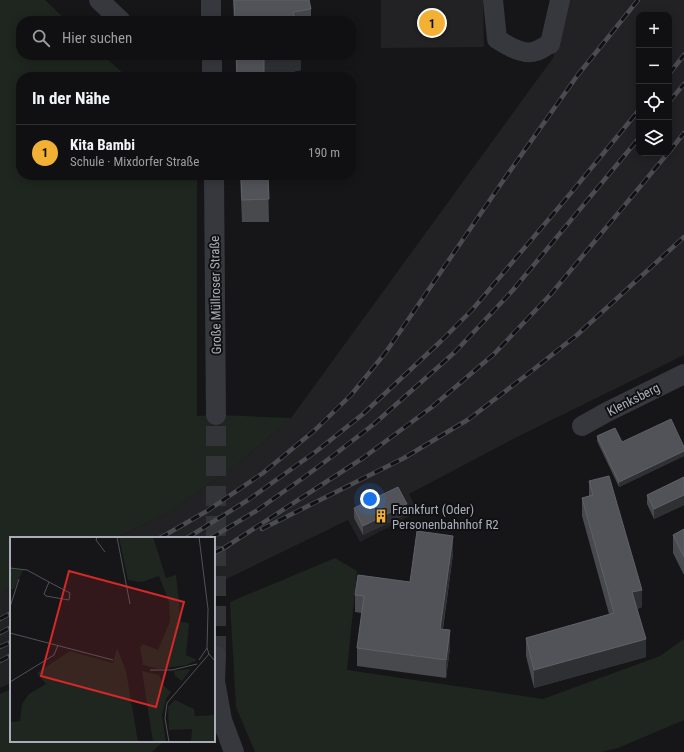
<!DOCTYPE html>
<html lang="de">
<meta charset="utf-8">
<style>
body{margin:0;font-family:"Roboto Condensed",sans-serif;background:#1e1e20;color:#f1f3f6}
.controls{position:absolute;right:12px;top:12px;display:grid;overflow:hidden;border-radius:8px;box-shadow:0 2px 10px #0003}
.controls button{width:36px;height:36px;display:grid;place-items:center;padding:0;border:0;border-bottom:1px solid #303032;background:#101012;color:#f1f3f6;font:20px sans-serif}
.you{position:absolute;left:370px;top:499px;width:14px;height:14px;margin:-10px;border:3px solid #fff;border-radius:50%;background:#1a73e8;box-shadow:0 0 0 6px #1a73e833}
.badge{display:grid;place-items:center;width:26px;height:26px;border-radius:50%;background:#f2b134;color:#111;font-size:13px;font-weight:700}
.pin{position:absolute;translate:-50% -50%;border:2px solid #fff;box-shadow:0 1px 4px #0006}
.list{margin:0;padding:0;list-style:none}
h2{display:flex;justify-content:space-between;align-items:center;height:52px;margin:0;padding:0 16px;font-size:17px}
h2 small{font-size:13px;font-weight:400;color:#9c9d9f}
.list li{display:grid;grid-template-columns:26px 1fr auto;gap:12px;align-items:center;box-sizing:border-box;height:56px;padding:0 16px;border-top:1px solid #303032}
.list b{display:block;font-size:15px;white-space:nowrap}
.list p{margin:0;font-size:13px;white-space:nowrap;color:#9c9d9f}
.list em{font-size:13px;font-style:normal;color:#9c9d9f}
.icon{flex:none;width:22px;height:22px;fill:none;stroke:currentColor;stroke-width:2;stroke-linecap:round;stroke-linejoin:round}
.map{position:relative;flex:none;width:684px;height:752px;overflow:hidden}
.search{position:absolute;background:#101012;box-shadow:0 2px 10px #0003;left:16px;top:16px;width:340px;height:44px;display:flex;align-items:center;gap:10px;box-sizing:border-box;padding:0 14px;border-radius:16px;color:#9c9d9f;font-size:15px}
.panel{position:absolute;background:#101012;box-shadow:0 2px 10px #0003;left:16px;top:72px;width:340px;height:108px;border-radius:16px}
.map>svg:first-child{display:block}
.built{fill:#222225;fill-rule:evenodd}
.green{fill:#1e261f}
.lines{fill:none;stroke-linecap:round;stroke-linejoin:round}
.street-tunnel{stroke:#333438;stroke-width:20;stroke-dasharray:20 10;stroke-linecap:butt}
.street{stroke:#37383d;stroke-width:20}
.rail-casing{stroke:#4a4c52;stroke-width:4.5}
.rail{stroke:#111113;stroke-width:3;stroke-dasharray:9;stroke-linecap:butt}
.wall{fill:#47494d}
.shaded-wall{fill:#2f3033}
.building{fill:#525359;stroke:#5f6168}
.labels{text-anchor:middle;stroke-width:4;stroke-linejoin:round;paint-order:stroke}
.street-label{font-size:13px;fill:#a8adb8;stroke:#111113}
.poi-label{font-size:13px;fill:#a8adb8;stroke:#111113;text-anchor:start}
.inset-road{fill:none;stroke:#505258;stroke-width:1}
.view{fill:#d62828;fill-opacity:0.15;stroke:#d62828;stroke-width:2}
.inset-edge{fill:none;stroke:#a8adb8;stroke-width:2}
</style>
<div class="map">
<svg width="684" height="752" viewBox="0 0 684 752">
<rect width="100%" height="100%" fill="#161618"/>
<path class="built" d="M 381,0 L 483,0 L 484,47 L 381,48 Z
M 567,0 L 684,0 L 684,355 L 517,437 L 409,494 L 418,512 L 360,542 L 348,520 L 214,585 L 214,538 L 116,538 L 170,512 L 239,463 L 291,418 L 553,58 ZM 639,15 L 669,15 L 669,153 L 639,153 Z
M 11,588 L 11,683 L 0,688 L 0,593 Z"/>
<path class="green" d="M 0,0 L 45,0 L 67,21 L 21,21 L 21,55 L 103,55 L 127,77 L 21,77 L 21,175 L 197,175 L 197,416 L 216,415 L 291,418 L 239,463 L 170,512 L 116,538 L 11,538 L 11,588 L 0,593 Z
M 335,558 L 357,571 L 347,670 L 543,699 L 660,656 L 684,639 L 684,720 L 618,748 L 601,752 L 255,752 L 236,707 L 230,602 Z
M 11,689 L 11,741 L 164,741 L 152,752 L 0,752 L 0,694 Z"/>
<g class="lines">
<path class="street-tunnel" d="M 216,656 L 216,415"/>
<path class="street" d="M 99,0 L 121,21
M 211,0 L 211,21
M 493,0 L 497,39 C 506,45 524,56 536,51 C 540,50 545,46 550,44 L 560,0
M 212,55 L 212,77
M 214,175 L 216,415
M 582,426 L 607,412 L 684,374
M 216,656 L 215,681 L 222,720 L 234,752"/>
<g class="rail-casing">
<path id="rail" d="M 669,74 L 684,55
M 669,102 L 684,84
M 669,152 L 684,133
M 262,529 L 404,458 L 469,419 L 529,373 L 577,335 L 684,237
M 160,538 L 207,511 L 263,473 L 315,430 L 351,395 L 386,352 L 505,178 L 577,76 L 638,0
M 187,538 L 248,500 L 318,450 L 363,414 L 441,341 L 472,310 L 570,194 L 639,110
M 211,538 L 256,511 L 303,478 L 334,455 L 374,424 L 455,352 L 513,290 L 639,138
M 224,548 L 363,458 L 432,407 L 494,354 L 551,294 L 668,153
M 214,553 L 228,546
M 0,619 L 11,613
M 0,633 L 11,627
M 0,647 L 11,642
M 0,661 L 11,655"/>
</g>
<use href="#rail" class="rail"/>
</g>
<path class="wall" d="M 233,0 L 309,0 L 311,9 L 311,21 L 234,21 Z
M 236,55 L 301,55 L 301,70 L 267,77 L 236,77 Z
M 240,175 L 268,175 L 269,222 L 242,222 Z
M 597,436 L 622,442 L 684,447 L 684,456 L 619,487 L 597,441 Z
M 684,477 L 684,505 L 654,519 L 647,504 L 647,495 Z
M 589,481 L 642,607 L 637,609 L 646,657 L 534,688 L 526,656 L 526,638 L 609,614 L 582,516 L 582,498 L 589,496 Z
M 354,508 L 407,514 L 363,535 L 354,518 Z
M 684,529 L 684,575 L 673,553 L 673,535 Z
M 453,554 L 443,629 L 450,648 L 446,678 L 357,666 L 357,648 L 362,613 L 355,612 L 355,595 L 410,582 Z"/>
<path class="shaded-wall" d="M 266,55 L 301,55 L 301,70 L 267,77 L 264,77 L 264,56 Z
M 684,451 L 684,456 L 619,487 L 619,482 Z
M 684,495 L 684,505 L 654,519 L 654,509 Z
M 407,504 L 407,514 L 363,535 L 363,526 Z
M 453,536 L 453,554 L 440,647 L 440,629 Z
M 642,590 L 642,607 L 632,610 L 632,592 Z
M 450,630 L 450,648 L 446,678 L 446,660 Z
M 646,639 L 646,657 L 534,688 L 534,670 Z"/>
<path class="building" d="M 234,0 L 309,0 L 311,9 L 293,12 L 295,21 L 235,21 Z
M 236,55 L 266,55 L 264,56 L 264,77 L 237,77 Z
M 241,175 L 268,175 L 269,199 L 242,200 Z
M 671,419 L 684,447 L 684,451 L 619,482 L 597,436 L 615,428 L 622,442 Z
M 609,476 L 642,590 L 632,592 L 646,639 L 534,670 L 526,638 L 614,613 L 582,498 L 593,495 L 589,481 Z
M 684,477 L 684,495 L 654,509 L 647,495 Z
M 398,487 L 407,504 L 363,526 L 354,508 Z
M 684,529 L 684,557 L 673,535 Z
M 417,531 L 453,536 L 440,629 L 450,630 L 446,660 L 357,648 L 364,596 L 355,595 L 358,575 L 410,582 Z"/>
<defs>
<g id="building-bare" transform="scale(1.08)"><path d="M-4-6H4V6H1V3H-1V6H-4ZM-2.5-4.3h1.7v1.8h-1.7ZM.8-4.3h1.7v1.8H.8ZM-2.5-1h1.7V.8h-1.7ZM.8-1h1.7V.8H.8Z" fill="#f2b134" stroke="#111113" stroke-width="2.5" paint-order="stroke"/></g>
</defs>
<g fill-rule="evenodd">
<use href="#building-bare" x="381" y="516"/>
</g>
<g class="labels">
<g class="street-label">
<text transform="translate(215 295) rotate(-91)" y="5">Große Müllroser Straße</text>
<text transform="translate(633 399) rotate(-27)" y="5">Klenksberg</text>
</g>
<g class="poi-label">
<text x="392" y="514">Frankfurt (Oder)<tspan x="392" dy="15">Personenbahnhof R2</tspan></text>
</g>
</g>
<g transform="translate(10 537)">
<rect width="205" height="205" fill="#161618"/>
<path d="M 109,0 L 143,0 L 156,41 L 166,38 L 171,85 L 179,86 L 176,118 L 187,123 L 176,128 L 149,132 L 133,128 L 130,110 L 133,107 L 148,113 L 160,84 L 159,65 L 149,39 L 132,45 L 118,43 ZM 0,32 L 13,33 L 4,52 L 0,52 ZM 107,111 L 116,134 L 128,205 L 0,205 L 0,185 L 10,184 L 12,167 L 19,157 L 36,147 L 27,136 L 60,114 L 103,126 ZM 179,132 L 180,133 L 172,144 L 165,139 L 164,134 ZM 132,134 L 149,138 L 154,149 L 161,155 L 156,162 L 152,178 L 156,205 L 143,205 ZM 165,163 L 184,172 L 185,179 L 205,178 L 205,205 L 181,205 L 182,192 L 159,193 L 158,170 Z" fill="#1e261f"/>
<path class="inset-road" d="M 87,0 L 86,3 L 95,15M 107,0 L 120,67M 189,0 L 198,72 L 197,111 L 199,117 L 205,124M 0,31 L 17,33 L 39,45 L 60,56 L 59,63 L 36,59 L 34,57 L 39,45M 0,70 L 9,42M 0,96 L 103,123M 189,123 L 197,111M 140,133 L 162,133 L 187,127M 0,145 L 44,118 L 48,108M 159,205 L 155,181 L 157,166 L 199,117"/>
<path class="view" d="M 59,34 L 174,65 L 146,170 L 31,139 Z"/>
<rect width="205" height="205" class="inset-edge"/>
</g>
</svg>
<div class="controls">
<button>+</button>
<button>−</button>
<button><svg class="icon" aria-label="locate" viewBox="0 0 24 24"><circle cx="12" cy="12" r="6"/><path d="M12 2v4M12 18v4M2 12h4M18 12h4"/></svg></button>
<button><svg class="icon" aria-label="layers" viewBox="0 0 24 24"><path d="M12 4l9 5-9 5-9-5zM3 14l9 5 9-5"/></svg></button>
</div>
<div class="you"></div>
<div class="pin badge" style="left:432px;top:23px">1</div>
<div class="search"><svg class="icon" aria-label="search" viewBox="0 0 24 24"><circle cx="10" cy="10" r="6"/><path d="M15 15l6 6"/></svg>Hier suchen</div>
<section class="panel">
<h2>In der Nähe<small></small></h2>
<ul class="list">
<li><span class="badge">1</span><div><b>Kita Bambi</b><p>Schule · Mixdorfer Straße</p></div><em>190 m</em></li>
</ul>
</section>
</div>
